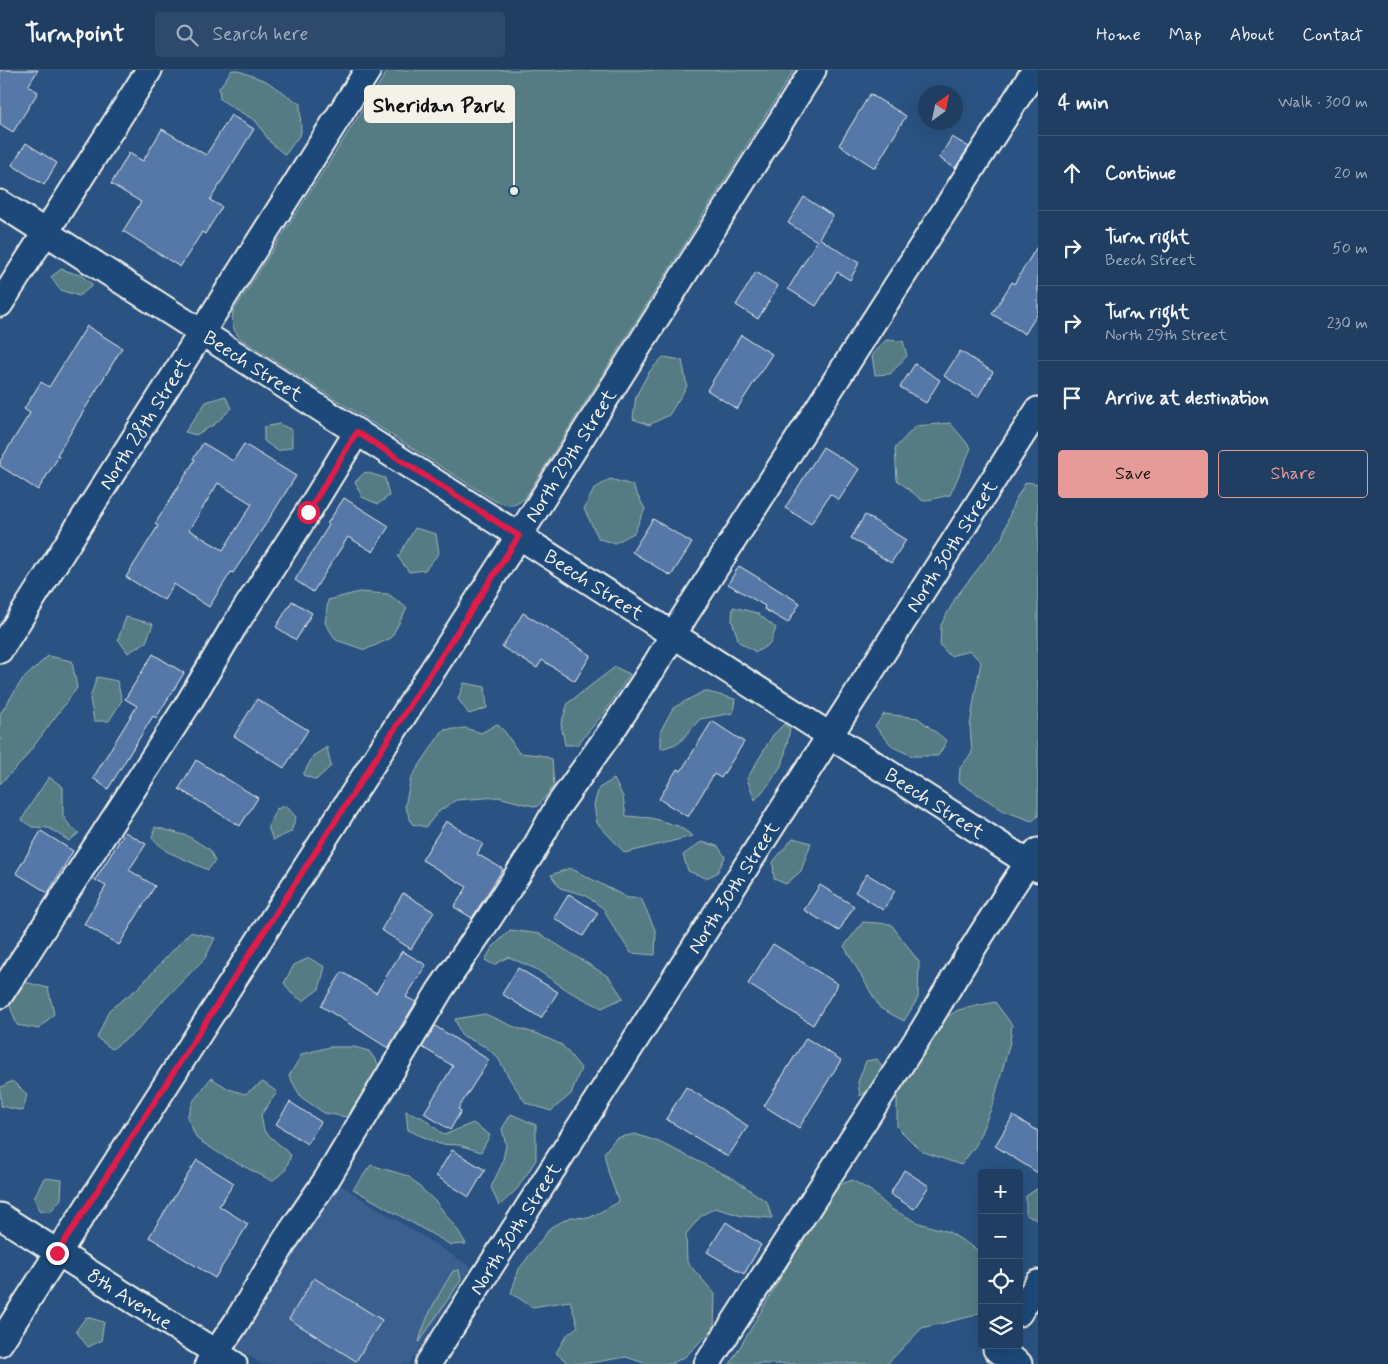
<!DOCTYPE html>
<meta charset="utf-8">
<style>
body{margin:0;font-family:Mynerve,sans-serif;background:#2d496b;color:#f1f3f6}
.controls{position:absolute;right:15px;bottom:15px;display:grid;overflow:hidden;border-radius:5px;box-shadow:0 5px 20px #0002}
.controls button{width:45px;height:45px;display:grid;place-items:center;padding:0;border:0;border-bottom:1px solid #3d5777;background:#203e62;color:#f1f3f6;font:25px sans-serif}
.compass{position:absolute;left:918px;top:15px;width:45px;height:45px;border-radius:50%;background:#203e62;box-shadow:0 5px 20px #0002;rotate:33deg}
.stop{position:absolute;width:15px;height:15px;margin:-11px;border:4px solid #e11d48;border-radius:50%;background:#fff}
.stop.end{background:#e11d48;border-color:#fff;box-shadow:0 1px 5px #0008}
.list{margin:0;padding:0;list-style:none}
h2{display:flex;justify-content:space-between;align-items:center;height:65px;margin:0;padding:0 20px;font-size:21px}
h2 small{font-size:16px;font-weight:400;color:#a2aebe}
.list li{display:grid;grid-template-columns:32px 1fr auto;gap:15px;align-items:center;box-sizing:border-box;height:75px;padding:0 20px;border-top:1px solid #3d5777}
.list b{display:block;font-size:19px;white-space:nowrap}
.list p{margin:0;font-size:16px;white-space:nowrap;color:#a2aebe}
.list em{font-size:16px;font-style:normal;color:#a2aebe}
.actions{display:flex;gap:10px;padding:15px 20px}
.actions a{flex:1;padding:11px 0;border:1px solid #e69b98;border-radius:5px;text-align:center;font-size:18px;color:#e69b98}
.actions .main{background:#e69b98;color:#111}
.icon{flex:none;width:28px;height:28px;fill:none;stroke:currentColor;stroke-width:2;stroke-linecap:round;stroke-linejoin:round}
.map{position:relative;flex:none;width:1038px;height:1294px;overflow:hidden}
header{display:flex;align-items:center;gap:30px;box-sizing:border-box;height:70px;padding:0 25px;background:#203e62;border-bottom:1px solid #3d5777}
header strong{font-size:24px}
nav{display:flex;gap:28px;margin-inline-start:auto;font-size:18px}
.search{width:350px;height:45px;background:#2d496b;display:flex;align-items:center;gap:12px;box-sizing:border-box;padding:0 18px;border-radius:5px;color:#a2aebe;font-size:19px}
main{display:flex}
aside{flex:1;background:#203e62}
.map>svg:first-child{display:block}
.built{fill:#3b6190}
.green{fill:#557c82;stroke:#a4b6b5}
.building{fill:#5478a8;stroke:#f4f1e8;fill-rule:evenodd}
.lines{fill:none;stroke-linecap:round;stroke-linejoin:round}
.minor-casing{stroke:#f4f1e8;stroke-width:29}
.minor{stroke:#1f4a7a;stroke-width:25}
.route{stroke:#e11d48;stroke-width:6}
.labels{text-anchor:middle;stroke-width:4;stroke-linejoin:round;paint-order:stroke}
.street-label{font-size:20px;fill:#f4f1e8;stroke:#1f4a7a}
.leader{fill:none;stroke:#f4f1e8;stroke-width:2}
.callout-dot{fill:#f4f1e8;stroke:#1f4a7a;stroke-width:2}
.callout{fill:#f4f1e8;stroke:#f4f1e8;stroke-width:2}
.callout-label{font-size:21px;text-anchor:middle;font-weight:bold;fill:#111}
</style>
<header>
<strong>Turnpoint</strong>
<div class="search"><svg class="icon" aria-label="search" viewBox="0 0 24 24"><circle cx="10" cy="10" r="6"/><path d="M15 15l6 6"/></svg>Search here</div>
<nav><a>Home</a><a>Map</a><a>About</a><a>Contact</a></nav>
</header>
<main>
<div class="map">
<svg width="1038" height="1294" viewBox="0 0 1038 1294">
<rect width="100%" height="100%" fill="#2a5383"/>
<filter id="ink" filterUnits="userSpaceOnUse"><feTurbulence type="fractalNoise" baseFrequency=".02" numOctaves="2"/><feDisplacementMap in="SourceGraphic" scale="10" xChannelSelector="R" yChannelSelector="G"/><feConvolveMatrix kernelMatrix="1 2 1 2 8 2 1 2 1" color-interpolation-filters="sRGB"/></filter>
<g filter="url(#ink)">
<path class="built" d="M 332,1110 L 471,1197 L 409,1294 L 262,1294 L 234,1276 Z"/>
<path class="green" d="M 232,0 L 236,0 L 266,11 L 300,34 L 301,63 L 285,85 L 270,72 L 256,51 L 232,37 L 220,29 L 219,18 Z
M 388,0 L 794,0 L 525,428 C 513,438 509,436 495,431 L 241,269 C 233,261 231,253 233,242 Z
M 61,199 L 82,206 L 93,215 L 79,226 L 60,220 L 51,207 Z
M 886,270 L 903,271 L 907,286 L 890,304 L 875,305 L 872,286 Z
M 663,287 L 682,290 L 687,316 L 669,345 L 649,355 L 633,349 L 636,326 L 649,302 Z
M 225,326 L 232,338 L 215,354 L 196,365 L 185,362 L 206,332 Z
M 950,353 L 971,378 L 950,425 L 923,431 L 897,410 L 895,378 L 916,356 Z
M 279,354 L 292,360 L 292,377 L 278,381 L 264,371 L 264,357 Z
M 365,402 L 385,408 L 389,426 L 378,434 L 362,427 L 355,412 Z
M 610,409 L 632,415 L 645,439 L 634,463 L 615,473 L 599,469 L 584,439 L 594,419 Z
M 1026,412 L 1038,414 L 1038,746 L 1032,751 L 1004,741 L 959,712 L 960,698 L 972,683 L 970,656 L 975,624 L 981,592 L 970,581 L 950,586 L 940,575 L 941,555 L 956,527 L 1002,468 L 1014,432 Z
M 415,458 L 436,464 L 439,483 L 425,500 L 409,502 L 398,487 Z
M 359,522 L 388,524 L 407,538 L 391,568 L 365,580 L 336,570 L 325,553 L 328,530 Z
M 733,537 L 757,543 L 776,558 L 770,574 L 756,582 L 739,572 L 732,551 Z
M 126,547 L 153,554 L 146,572 L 128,583 L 118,569 Z
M 48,586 L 72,591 L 77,618 L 21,693 L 0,714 L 0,644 L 22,610 Z
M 615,597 L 630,604 L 604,643 L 577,675 L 565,675 L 561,654 L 568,633 Z
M 97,607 L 117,611 L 122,630 L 109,651 L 94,651 L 90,628 Z
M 464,613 L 485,617 L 487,638 L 469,644 L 458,629 Z
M 704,621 L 735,629 L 733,643 L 700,649 L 679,673 L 661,679 L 661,660 L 673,638 Z
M 884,644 L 918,648 L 947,671 L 938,686 L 912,686 L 893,677 L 875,656 Z
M 497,654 L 505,662 L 519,683 L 540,685 L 552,689 L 554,716 L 537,737 L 498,727 L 456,730 L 438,742 L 426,757 L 412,754 L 405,736 L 411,708 L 443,660 L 465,658 L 481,663 Z
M 784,654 L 790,659 L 783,693 L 769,714 L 755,730 L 747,709 L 773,665 Z
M 327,677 L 331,696 L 316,710 L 303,705 L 313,686 Z
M 49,707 L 63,717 L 63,746 L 70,756 L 79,763 L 69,771 L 49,758 L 32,757 L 22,750 L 29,737 Z
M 614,709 L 623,727 L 626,746 L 651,748 L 678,756 L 693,766 L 625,783 L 597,753 L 594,735 L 599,718 Z
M 286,736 L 296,747 L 291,762 L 273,770 L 268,757 L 276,739 Z
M 155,757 L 188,766 L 210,780 L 215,791 L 208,800 L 166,781 L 152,768 Z
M 793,768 L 811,773 L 801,801 L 786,814 L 774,809 L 773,792 Z
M 701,772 L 718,776 L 725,787 L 717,803 L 706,808 L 688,801 L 683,785 Z
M 570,798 L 628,828 L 641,828 L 656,862 L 655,885 L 631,883 L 614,858 L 604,839 L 585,825 L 560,818 L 551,805 Z
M 863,852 L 891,854 L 919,892 L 918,928 L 904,951 L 880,938 L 844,876 Z
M 510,860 L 540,864 L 609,907 L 623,928 L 602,938 L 570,922 L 536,899 L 508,887 L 494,895 L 485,890 L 492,878 Z
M 190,862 L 215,868 L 205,888 L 159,935 L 138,960 L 112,979 L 97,968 L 109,940 L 137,919 Z
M 309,888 L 325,897 L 319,919 L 303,931 L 291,923 L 284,913 L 294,895 Z
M 25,912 L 48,918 L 54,944 L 39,959 L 17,955 L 10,936 Z
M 995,932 L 1012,955 L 1010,972 L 993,1034 L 976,1075 L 961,1095 L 921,1081 L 897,1057 L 897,1026 L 913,997 L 942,950 L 958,940 Z
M 485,944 L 517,958 L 538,964 L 562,975 L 581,998 L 571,1024 L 551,1041 L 526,1033 L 511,1011 L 498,988 L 486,977 L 461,965 L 455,949 Z
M 330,977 L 354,977 L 369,981 L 379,995 L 363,1023 L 346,1047 L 324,1043 L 301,1027 L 289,1006 L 302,984 Z
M 877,989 L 884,1000 L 873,1018 L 860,1026 L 858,1012 L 866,991 Z
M 211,1008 L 229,1019 L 245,1024 L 263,1012 L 277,1022 L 261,1045 L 264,1061 L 291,1085 L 285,1101 L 272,1111 L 222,1085 L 197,1069 L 187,1047 L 194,1030 Z
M 12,1011 L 27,1024 L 23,1041 L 1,1036 L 0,1018 Z
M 406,1041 L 423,1048 L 444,1065 L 473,1053 L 490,1065 L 481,1082 L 459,1075 L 439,1074 L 408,1060 Z
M 511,1044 L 536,1055 L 536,1090 L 517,1119 L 499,1136 L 491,1117 L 502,1094 L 506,1075 L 502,1059 Z
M 635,1064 L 659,1072 L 734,1109 L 767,1132 L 772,1148 L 742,1146 L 715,1138 L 702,1145 L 686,1164 L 687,1192 L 715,1224 L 714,1258 L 686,1286 L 671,1294 L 647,1294 L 626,1287 L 589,1293 L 569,1294 L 556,1283 L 566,1266 L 578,1256 L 570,1231 L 532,1237 L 511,1223 L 519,1199 L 551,1157 L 571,1147 L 589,1148 L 619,1132 L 609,1105 L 604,1083 L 616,1068 Z
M 371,1095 L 408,1106 L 437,1133 L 459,1162 L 466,1174 L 451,1175 L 353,1119 Z
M 44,1108 L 62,1110 L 61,1129 L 50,1142 L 39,1140 L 34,1128 Z
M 852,1110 L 871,1121 L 891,1139 L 919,1153 L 949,1162 L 976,1179 L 982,1185 L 982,1241 L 973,1246 L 922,1258 L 887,1294 L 730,1294 L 834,1117 Z
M 1038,1118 L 1038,1149 L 1037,1150 L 1026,1145 L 1026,1126 Z
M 459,1200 L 461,1210 L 419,1272 C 425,1247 439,1224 453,1201 Z
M 86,1247 L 104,1252 L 101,1271 L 88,1277 L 76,1261 Z"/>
<path class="building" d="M 0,0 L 38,0 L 28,16 L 38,22 L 13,62 L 0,54 Z
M 870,24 L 906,46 L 875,98 L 839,75 Z
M 231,45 L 254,59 L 210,130 L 222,137 L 205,164 L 202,162 L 180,197 L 123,161 L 141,132 L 111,114 L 129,83 L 143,91 L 162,59 L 206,85 Z
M 952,67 L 969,77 L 955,98 L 939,88 Z
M 26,73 L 57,93 L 44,115 L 12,95 Z
M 804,127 L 833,146 L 819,168 L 859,193 L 850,210 L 837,202 L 816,236 L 788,219 L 817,171 L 788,153 Z
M 1038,175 L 1038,243 L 1025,264 L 992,244 L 1012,212 L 1014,214 Z
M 756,202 L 778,216 L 758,249 L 736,235 Z
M 87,256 L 122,278 L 57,385 L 59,386 L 38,420 L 0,396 L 0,391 L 30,343 L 24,339 L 41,312 L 49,317 Z
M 741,265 L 772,284 L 737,339 L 707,320 Z
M 960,281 L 993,302 L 978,327 L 944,306 Z
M 915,294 L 940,310 L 926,333 L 900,317 Z
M 203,373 L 233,391 L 244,374 L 296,406 L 271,446 L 233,503 L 231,502 L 209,537 L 174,514 L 164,530 L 126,507 L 158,456 L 155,454 L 195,390 L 193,389 ZM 218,413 L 252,434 L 223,480 L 189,460 Z
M 823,377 L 859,399 L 839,430 L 830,424 L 811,454 L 785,438 Z
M 344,428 L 389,456 L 373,482 L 348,467 L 313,522 L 295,510 L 329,455 L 327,454 Z
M 865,445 L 906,470 L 891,493 L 851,468 Z
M 653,449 L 692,473 L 671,506 L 632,482 Z
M 739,496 L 800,533 L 788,553 L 764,539 L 765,536 L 728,514 Z
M 292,531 L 312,543 L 296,570 L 276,557 Z
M 523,543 L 591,585 L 575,611 L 542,590 L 537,598 L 502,577 Z
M 153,584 L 184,603 L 156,648 L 153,646 L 108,719 L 93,708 L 137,636 L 125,629 Z
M 257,629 L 308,660 L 284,698 L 234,666 Z
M 712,651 L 744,672 L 721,708 L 714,704 L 688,747 L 659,729 L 677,699 L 681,701 Z
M 196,690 L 258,728 L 240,756 L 179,719 Z
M 446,751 L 483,774 L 477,784 L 503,799 L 472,848 L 454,837 L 467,817 L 422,790 Z
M 41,761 L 73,781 L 48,823 L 16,803 Z
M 125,762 L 146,774 L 129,800 L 155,816 L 119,875 L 84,854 L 106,816 L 95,810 Z
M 867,804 L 895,821 L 883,840 L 855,822 Z
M 820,815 L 854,836 L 839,861 L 804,840 Z
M 403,823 L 434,842 L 411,879 L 381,860 Z
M 569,824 L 598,843 L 583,866 L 554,848 Z
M 773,874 L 838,914 L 813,955 L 748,914 Z
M 402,881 L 426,895 L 406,927 L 416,932 L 388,978 L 321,936 L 342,902 L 376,923 Z
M 518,898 L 558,922 L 541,948 L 502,924 Z
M 435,956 L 489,990 L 458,1039 L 461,1041 L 450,1060 L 424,1043 L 453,996 L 422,977 Z
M 806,968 L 841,990 L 799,1058 L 764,1036 Z
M 686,1017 L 748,1056 L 728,1087 L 666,1049 Z
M 290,1032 L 321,1052 L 307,1074 L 276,1054 Z
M 1013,1046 L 1038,1061 L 1038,1103 L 995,1076 Z
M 452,1080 L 485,1100 L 469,1127 L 436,1106 Z
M 197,1090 L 234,1113 L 219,1136 L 248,1154 L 215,1208 L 149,1167 Z
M 904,1100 L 929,1116 L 914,1139 L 890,1124 Z
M 726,1152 L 761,1175 L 744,1204 L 707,1182 Z
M 314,1208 L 382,1250 L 356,1291 L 289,1249 Z"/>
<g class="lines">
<g class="minor-casing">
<g id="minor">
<path id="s1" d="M 0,133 L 1038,799"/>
<path d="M 0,234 L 149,0"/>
<path id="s2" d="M 0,580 L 368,0"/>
<path d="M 0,925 L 188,634 L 233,558 L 308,442 L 357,362"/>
<path id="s3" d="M 0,1146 L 234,1294"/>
<path d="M 1019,1243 L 1038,1213"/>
<path id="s4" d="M 0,1273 L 519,466 L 813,0"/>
<path d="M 996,1279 L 1019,1294"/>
<path d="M 208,1294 L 236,1253 L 286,1169 L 327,1109 L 440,920 L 482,859 L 532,783 L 558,736 L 615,656 L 655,595 L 684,547 L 1035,0"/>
<path id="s5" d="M 428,1294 L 1038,340"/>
<path d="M 707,1294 L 923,960 C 946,922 968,885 992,848 C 1007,825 1020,801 1038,781"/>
</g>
</g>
<use href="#minor" class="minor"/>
</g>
</g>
<g class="lines" filter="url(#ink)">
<path class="route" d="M 57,1183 L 519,466 L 357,362 L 308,442"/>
</g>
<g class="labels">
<g class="street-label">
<text dy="7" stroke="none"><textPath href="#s1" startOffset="301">Beech Street</textPath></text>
<text dy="7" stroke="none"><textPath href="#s2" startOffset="269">North 28th Street</textPath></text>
<text dy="7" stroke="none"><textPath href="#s4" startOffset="1055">North 29th Street</textPath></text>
<text dy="7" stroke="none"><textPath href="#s5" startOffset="971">North 30th Street</textPath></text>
<text dy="7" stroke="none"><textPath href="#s1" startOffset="706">Beech Street</textPath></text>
<text dy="7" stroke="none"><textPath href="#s1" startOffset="1111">Beech Street</textPath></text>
<text dy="7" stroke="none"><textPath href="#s5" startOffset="566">North 30th Street</textPath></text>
<text dy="7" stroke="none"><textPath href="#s5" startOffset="161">North 30th Street</textPath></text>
<text dy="7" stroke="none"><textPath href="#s3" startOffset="154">8th Avenue</textPath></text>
</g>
</g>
<path class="leader" d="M514 121L514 34"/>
<circle class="callout-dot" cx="514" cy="121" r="5"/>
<rect class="callout" x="365" y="16" width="149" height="36" rx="5"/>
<g class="callout-label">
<text x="439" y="42">Sheridan Park</text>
</g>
</svg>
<div class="controls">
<button>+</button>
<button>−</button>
<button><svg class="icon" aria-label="locate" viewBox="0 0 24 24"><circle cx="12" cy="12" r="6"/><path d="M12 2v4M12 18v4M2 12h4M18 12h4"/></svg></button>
<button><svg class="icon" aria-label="layers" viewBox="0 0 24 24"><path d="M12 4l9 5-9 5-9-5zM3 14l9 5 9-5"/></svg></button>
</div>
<svg class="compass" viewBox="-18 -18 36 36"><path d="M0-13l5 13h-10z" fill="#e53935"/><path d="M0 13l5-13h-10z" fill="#a2aebe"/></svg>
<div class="stop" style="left:308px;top:442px"></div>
<div class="stop end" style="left:57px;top:1183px"></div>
</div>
<aside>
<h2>4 min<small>Walk · 300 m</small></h2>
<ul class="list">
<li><svg class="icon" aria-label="ahead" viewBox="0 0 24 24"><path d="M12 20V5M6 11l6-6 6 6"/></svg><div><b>Continue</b></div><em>20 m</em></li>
<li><svg class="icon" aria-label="right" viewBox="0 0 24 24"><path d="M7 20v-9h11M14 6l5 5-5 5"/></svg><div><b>Turn right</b><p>Beech Street</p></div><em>50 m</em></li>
<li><svg class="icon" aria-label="right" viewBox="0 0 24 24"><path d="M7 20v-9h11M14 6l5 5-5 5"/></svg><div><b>Turn right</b><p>North 29th Street</p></div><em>230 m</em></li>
<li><svg class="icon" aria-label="arrive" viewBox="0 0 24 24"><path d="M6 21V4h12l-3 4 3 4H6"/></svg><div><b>Arrive at destination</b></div></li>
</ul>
<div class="actions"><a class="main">Save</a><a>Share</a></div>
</aside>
</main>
